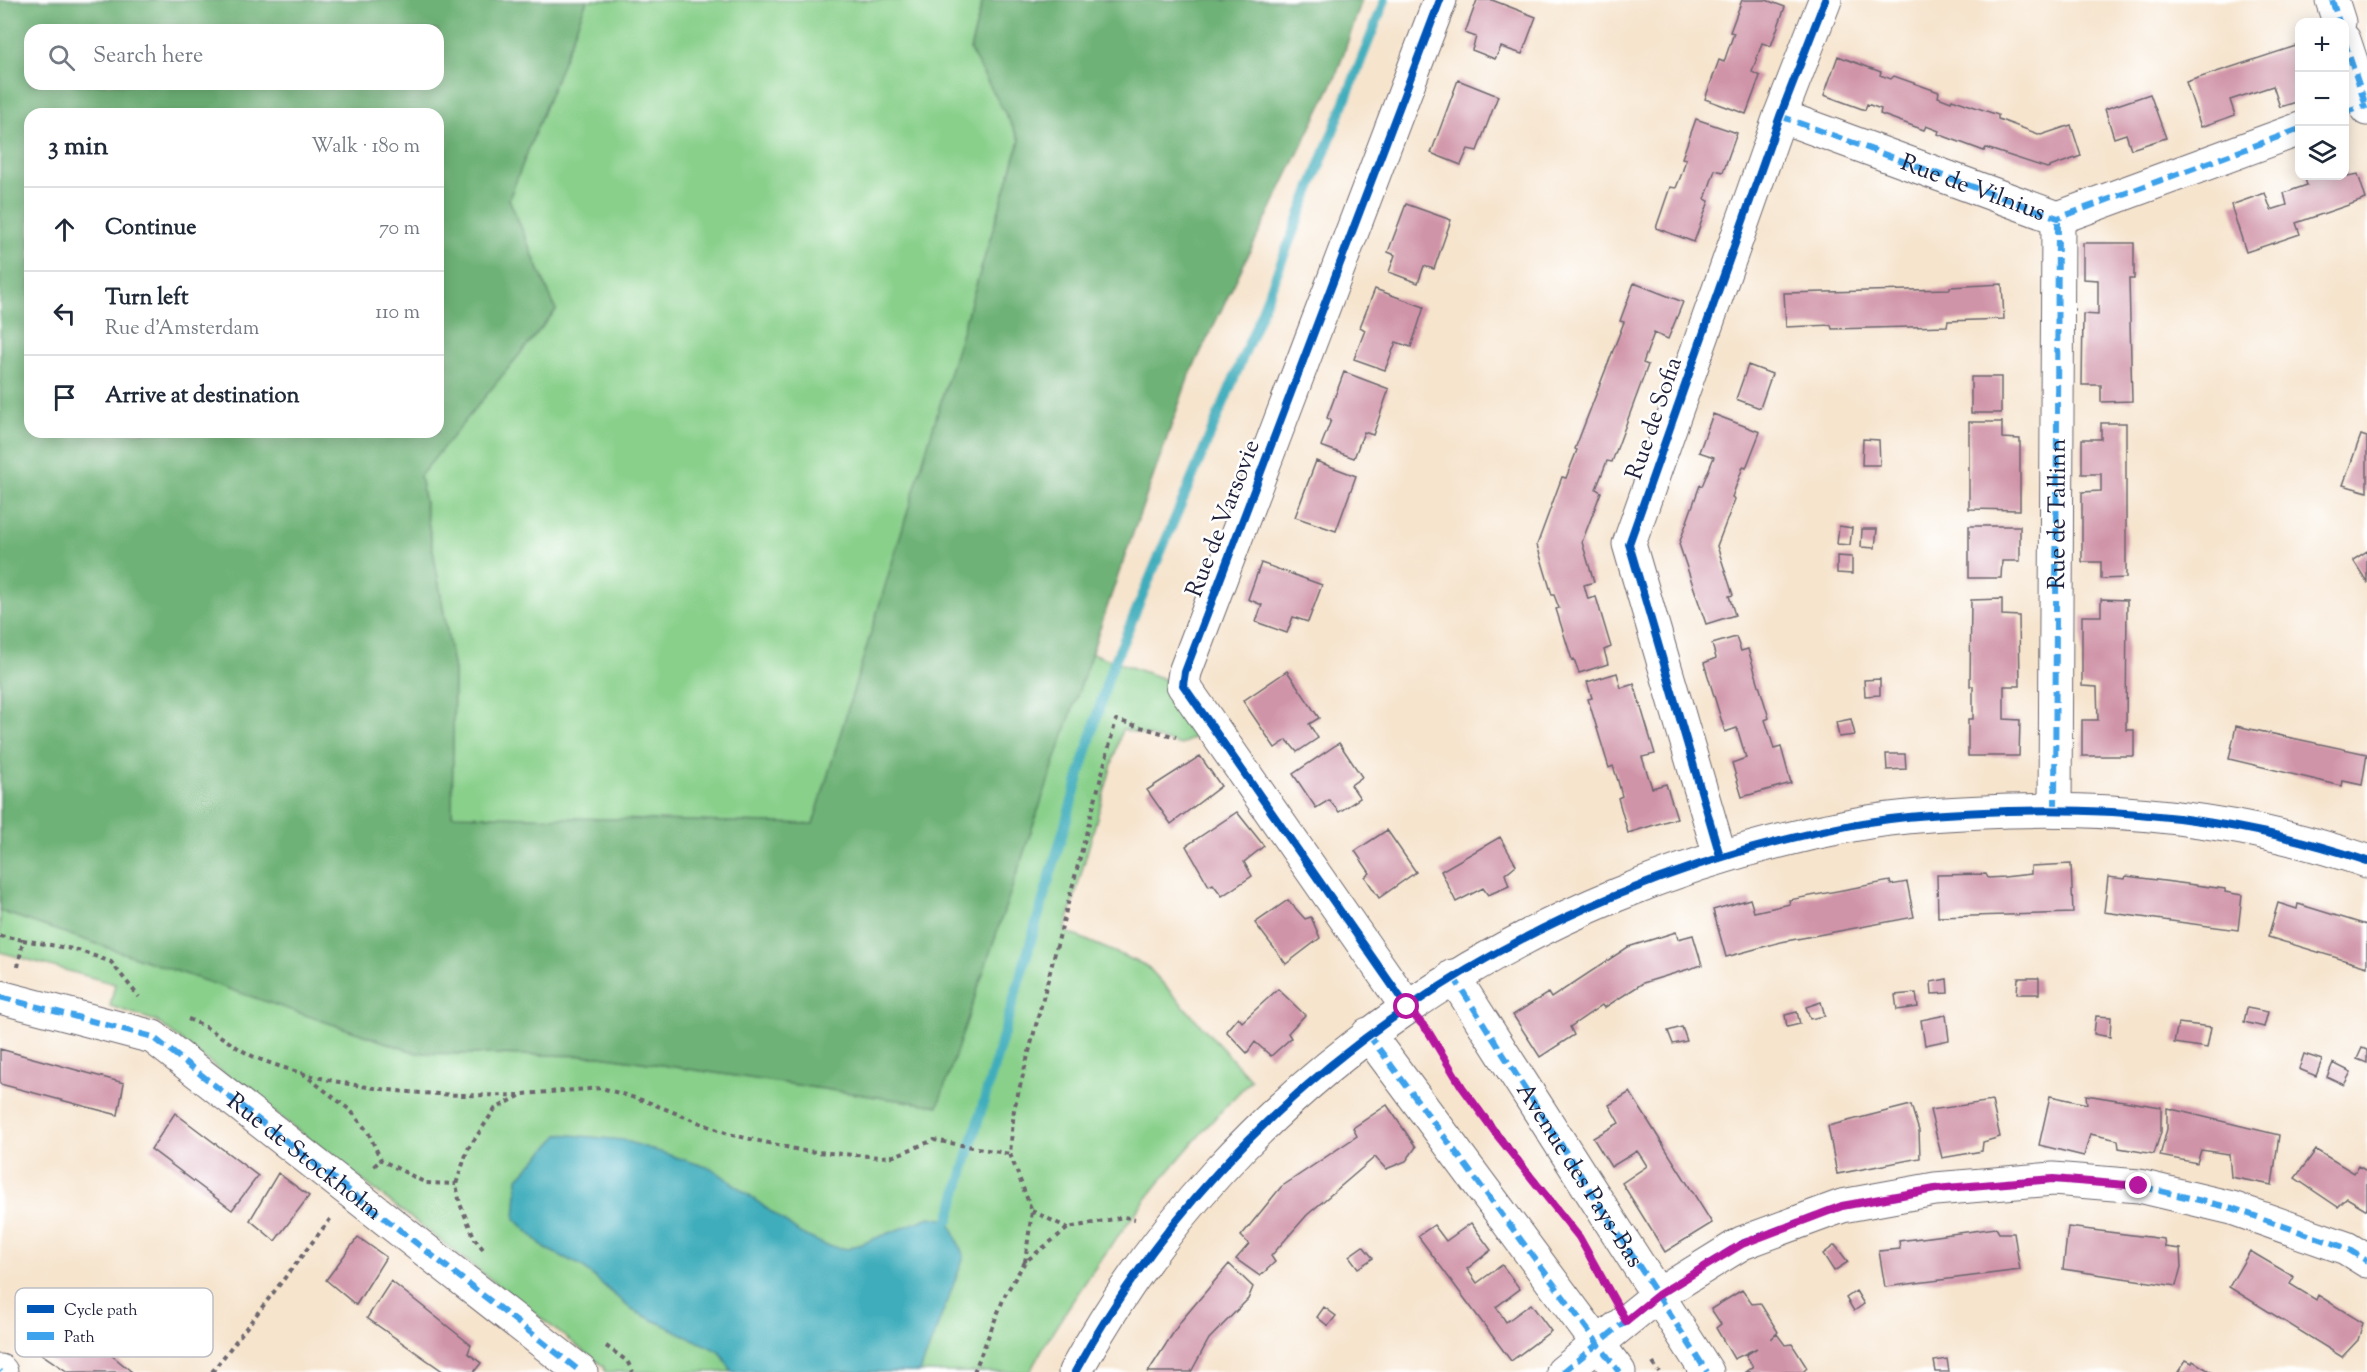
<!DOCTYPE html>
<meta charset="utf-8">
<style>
body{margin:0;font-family:"Sorts Mill Goudy",serif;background:#f2f2f3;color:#1f2937}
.controls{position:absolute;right:18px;top:18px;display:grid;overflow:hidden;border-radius:12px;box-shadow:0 3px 15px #0003}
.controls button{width:54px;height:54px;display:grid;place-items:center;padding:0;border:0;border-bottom:2px solid #e0e1e3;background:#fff;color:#1f2937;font:30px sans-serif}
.stop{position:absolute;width:18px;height:18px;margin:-14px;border:4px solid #b5179e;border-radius:50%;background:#fff}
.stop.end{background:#b5179e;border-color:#fff;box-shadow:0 2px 6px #0008}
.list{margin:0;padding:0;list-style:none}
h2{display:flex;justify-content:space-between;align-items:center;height:78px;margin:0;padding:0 24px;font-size:26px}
h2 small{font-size:20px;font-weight:400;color:#747a83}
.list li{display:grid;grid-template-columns:39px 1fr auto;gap:18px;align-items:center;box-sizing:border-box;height:84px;padding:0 24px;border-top:2px solid #e0e1e3}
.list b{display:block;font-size:22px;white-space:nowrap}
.list p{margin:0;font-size:20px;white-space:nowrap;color:#747a83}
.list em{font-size:20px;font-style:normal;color:#747a83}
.icon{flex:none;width:33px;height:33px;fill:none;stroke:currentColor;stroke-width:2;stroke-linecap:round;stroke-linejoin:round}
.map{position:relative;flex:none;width:2367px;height:1372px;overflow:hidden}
.search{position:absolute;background:#fff;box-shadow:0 3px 15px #0003;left:24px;top:24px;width:420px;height:66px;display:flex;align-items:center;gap:15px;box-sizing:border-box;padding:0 21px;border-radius:18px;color:#747a83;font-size:22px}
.panel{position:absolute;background:#fff;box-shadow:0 3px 15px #0003;left:24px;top:108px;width:420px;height:330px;border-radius:18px}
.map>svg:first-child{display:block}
.green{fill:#89d08b;stroke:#567963;stroke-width:1.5}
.forest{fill:#6eb277;stroke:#486a59;stroke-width:1.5;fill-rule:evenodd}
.water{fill:#3fadbc;stroke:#30687c;stroke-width:1.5}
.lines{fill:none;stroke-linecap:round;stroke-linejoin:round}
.stream{stroke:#3fadbc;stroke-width:10}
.building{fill:#d094a8}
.minor-casing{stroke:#6c666e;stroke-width:35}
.path{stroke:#6c666e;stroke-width:4;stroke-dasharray:4.5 4.5;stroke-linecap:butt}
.minor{stroke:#fff;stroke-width:33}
.quiet{stroke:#3ea2ec;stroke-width:6;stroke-dasharray:12 6;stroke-linecap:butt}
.cycleway-casing{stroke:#fff;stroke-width:11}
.cycleway{stroke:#0057b8;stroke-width:8}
.route{stroke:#b5179e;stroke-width:8}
.labels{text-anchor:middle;stroke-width:5;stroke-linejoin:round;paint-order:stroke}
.street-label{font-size:24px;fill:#22223b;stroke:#fff}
.key{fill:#fff;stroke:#bdbdc4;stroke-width:1.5}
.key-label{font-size:16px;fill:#22223b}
</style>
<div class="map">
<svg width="2367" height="1372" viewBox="0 0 2367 1372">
<rect width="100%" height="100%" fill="#fff"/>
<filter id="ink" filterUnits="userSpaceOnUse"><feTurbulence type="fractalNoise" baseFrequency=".0167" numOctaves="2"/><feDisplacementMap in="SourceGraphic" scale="12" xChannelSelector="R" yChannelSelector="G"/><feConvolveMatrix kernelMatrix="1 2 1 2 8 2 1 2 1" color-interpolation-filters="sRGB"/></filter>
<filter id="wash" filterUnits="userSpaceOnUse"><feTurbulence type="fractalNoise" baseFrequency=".008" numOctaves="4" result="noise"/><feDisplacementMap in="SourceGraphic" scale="24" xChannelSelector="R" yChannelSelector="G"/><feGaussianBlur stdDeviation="1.35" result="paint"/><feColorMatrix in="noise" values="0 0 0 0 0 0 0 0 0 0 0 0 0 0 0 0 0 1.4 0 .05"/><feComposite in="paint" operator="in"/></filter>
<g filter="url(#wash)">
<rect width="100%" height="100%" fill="#f6e4cd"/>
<path class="green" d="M 587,0 L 983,0 L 970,50 L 1020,140 L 814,824 L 452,816 L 454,671 L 420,475 L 556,310 L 509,199 Z
M 1091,653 L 1164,679 L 1202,733 L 1181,745 L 1122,729 L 1065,931 L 1147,966 L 1251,1080 C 1187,1145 1131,1214 1080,1290 C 1062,1317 1044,1343 1030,1372 L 605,1372 L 604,1367 L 156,1021 L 110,1006 L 115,984 L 0,952 L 0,911 L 417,1053 L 601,1056 L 937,1106 Z"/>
<path class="forest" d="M 0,0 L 587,0 L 509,199 L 556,310 L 420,476 L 454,671 L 452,815 L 813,824 L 1020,140 L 970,50 L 983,0 L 1362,0 L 1336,76 L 1189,376 L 1115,584 L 938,1106 L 601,1056 L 417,1053 L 0,911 ZM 30,30 L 438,30 L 438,84 L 30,84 ZM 30,114 L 438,114 L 438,432 L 30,432 Z"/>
<path class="water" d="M 560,1134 L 623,1140 L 713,1169 L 800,1233 L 825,1245 L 848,1249 L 930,1217 L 949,1220 L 964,1257 L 920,1372 L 732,1372 L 720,1352 L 632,1310 L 580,1265 L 546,1249 L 515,1219 L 518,1178 Z"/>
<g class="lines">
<path class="stream" d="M 949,1220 L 1109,675 L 1256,326 L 1385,0"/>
</g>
<g id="blocks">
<path class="building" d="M 1477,0 L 1492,0 L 1536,17 L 1522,54 L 1501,47 L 1495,59 L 1472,50 L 1476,37 L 1465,33 Z
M 1742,0 L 1766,0 L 1785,7 L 1771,46 L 1762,43 L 1757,58 L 1752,72 L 1760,76 L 1746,114 L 1705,99 L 1719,60 L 1724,62 L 1729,47 L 1734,33 L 1730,32 Z
M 2296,46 L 2300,56 L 2300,101 L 2280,107 L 2273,86 L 2230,100 L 2235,115 L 2201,127 L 2186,82 Z
M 1838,56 L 1881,72 L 1880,75 L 1891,79 L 1894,76 L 1939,92 L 1938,97 L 1951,102 L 1952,99 L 1998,115 L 1998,119 L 2041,135 L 2071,125 L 2081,156 L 2047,168 L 1986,148 L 1984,151 L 1938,134 L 1939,131 L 1926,126 L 1924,130 L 1880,114 L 1881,109 L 1867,104 L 1865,110 L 1824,95 Z
M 1458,80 L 1498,96 L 1477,151 L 1468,149 L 1461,165 L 1431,153 Z
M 2150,94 L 2166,138 L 2131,149 L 2126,134 L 2114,138 L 2105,109 Z
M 1696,119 L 1737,133 L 1723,172 L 1715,170 L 1705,199 L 1709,201 L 1694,242 L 1656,228 L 1670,187 L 1676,188 L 1682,173 L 1686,159 L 1682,158 Z
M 2345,167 L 2348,176 L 2358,174 L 2366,199 L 2296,223 L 2300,234 L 2246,252 L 2231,205 L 2265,193 L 2271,210 L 2287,205 L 2284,193 L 2307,185 L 2304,176 L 2344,176 Z
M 1406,204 L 1451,220 L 1434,269 L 1424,266 L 1418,283 L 1389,272 L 1395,255 L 1388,252 Z
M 2083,243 L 2134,243 L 2134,279 L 2129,279 L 2132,401 L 2101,402 L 2101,385 L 2082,385 L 2083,314 L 2098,315 L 2098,280 L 2083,279 Z
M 1634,283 L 1683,302 L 1668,339 L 1654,333 L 1643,363 L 1648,365 L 1612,462 L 1607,461 L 1596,489 L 1601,492 L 1582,542 L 1594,582 L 1584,585 L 1588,599 L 1596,597 L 1611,647 L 1604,650 L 1608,664 L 1579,673 L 1574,659 L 1572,660 L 1556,609 L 1559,608 L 1554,595 L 1552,595 L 1537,545 L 1562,477 L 1566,478 L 1577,450 L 1575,449 L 1624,322 L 1620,321 Z
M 2002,284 L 2004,319 L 1948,321 L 1947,326 L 1832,329 L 1831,325 L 1786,327 L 1784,293 L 1950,289 L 1950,287 Z
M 1375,289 L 1424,307 L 1411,347 L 1396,342 L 1385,370 L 1354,359 L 1365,330 L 1360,327 Z
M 1748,365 L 1772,374 L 1760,408 L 1736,399 Z
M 1344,372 L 1389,389 L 1373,435 L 1364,432 L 1354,458 L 1321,446 L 1331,420 L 1327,418 Z
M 1971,377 L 2001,377 L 2001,413 L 1971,413 Z
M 1713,414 L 1760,432 L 1746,468 L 1743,467 L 1732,497 L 1735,499 L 1717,546 L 1733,595 L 1729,596 L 1735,615 L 1706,624 L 1679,544 L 1700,485 L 1702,486 L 1714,457 L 1699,452 Z
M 1969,422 L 2002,422 L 2002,438 L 2020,439 L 2020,510 L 1969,509 Z
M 2101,423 L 2126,423 L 2126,578 L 2101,579 L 2101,562 L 2082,562 L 2082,492 L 2101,491 L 2101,474 L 2082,474 L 2082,439 L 2101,439 Z
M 2361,435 L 2367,437 L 2367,492 L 2343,485 Z
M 1863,439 L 1879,440 L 1880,465 L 1862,465 Z
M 1316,461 L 1356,476 L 1336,531 L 1295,517 Z
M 1839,526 L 1852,528 L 1850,545 L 1837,544 Z
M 1969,526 L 2020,526 L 2020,561 L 2002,561 L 2001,578 L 1969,578 Z
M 1862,529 L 1877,529 L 1875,548 L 1861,547 Z
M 2367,551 L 2367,582 L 2353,560 Z
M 1837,556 L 1852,557 L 1852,574 L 1837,573 Z
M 1261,563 L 1322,585 L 1308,622 L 1293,617 L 1287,633 L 1256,622 L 1262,605 L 1248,599 Z
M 2002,599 L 2002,615 L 2019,616 L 2020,686 L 2004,686 L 2004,719 L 2020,720 L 2019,756 L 1968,756 L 1968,719 L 1973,719 L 1973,686 L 1970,686 L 1971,600 Z
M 2101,599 L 2127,600 L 2126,730 L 2134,730 L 2134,756 L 2082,756 L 2082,720 L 2098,720 L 2097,687 L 2082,686 L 2082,616 L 2101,616 Z
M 1736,637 L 1741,651 L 1748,649 L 1769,718 L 1765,720 L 1770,735 L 1774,749 L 1781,747 L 1791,783 L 1742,797 L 1732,763 L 1746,758 L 1737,728 L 1725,732 L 1704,663 L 1716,658 L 1712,644 Z
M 1287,671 L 1319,718 L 1309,724 L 1318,738 L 1297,752 L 1287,740 L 1275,748 L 1243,701 Z
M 1617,673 L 1621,688 L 1634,684 L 1655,754 L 1642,757 L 1652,788 L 1666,784 L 1677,818 L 1628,833 L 1618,798 L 1622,796 L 1618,781 L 1613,766 L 1609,768 L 1588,699 L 1592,698 L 1587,682 Z
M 1880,679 L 1880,695 L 1865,696 L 1864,680 Z
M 1851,719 L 1855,735 L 1839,737 L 1836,722 Z
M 2236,726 L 2367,754 L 2362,785 L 2343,781 L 2342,786 L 2229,759 Z
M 1339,743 L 1362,777 L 1351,785 L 1360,798 L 1339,812 L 1329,800 L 1316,808 L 1293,774 Z
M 1886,754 L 1905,754 L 1906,769 L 1887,770 Z
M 1200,756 L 1221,786 L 1171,824 L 1147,790 Z
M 1237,812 L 1264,846 L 1244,862 L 1252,876 L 1222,896 L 1213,884 L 1209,886 L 1186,846 Z
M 1387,830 L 1416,872 L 1379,898 L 1365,877 L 1370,873 L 1355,851 Z
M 1500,837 L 1516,865 L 1505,874 L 1509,886 L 1488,895 L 1483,888 L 1456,902 L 1441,871 Z
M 2071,864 L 2073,913 L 1938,917 L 1937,875 L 1986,874 L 1988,878 L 2004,877 L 2031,874 L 2031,866 Z
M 2126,876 L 2225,889 L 2225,892 L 2242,895 L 2238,930 L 2104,912 L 2108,877 L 2125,879 Z
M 1890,881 L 1891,885 L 1907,882 L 1914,917 L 1781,942 L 1726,957 L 1713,910 L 1750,899 L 1754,912 L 1790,904 L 1789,900 Z
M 1288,900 L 1305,919 L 1311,917 L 1320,938 L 1286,964 L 1255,923 Z
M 2278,903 L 2297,909 L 2298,904 L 2367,925 L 2367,967 L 2268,937 Z
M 1676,932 L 1678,939 L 1693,935 L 1702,965 L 1643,983 L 1604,1008 L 1602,1005 L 1570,1027 L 1574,1035 L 1540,1057 L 1513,1015 L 1548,993 L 1551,998 L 1628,947 Z
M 2018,978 L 2039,978 L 2039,994 L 2017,994 Z
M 1947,979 L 1948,993 L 1932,994 L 1931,982 Z
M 1278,989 L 1305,1015 L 1288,1033 L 1291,1038 L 1271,1056 L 1255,1042 L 1247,1053 L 1226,1031 L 1238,1017 L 1242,1022 Z
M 1916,993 L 1918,1007 L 1897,1010 L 1895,995 Z
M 1821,1002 L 1825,1016 L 1810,1019 L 1806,1007 Z
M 2247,1008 L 2268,1012 L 2264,1027 L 2244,1022 Z
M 1797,1012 L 1800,1024 L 1787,1027 L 1785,1015 Z
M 1946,1015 L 1949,1040 L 1925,1045 L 1921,1020 Z
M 2096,1016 L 2111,1017 L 2110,1037 L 2094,1034 Z
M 2178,1023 L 2211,1027 L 2207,1048 L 2174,1043 Z
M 1682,1027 L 1687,1041 L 1673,1044 L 1668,1031 Z
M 2362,1048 L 2367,1050 L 2367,1063 L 2357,1059 Z
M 0,1049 L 124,1083 L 118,1115 L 0,1084 Z
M 2304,1054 L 2322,1060 L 2316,1076 L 2299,1069 Z
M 2333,1063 L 2351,1072 L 2344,1085 L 2327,1077 Z
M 1630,1092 L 1712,1223 L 1665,1252 L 1622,1183 L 1647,1166 L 1642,1158 L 1637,1151 L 1611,1167 L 1593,1138 L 1619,1123 L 1609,1105 Z
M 2086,1095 L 2161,1107 L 2161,1132 L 2154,1154 L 2119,1148 L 2118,1140 L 2090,1134 L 2084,1156 L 2039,1145 L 2050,1096 L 2087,1104 Z
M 1992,1101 L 2000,1137 L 1983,1142 L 1982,1151 L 1942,1158 L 1930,1110 Z
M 1387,1105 L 1416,1147 L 1406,1161 L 1386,1169 L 1375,1157 L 1307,1215 L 1271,1256 L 1275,1262 L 1260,1276 L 1236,1259 L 1249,1244 L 1241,1236 L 1281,1187 L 1357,1136 L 1353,1128 Z
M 1911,1105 L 1919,1131 L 1920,1158 L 1837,1174 L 1828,1126 Z
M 2167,1108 L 2279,1135 L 2272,1185 L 2231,1177 L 2229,1154 L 2201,1150 L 2197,1163 L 2160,1156 L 2167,1129 Z
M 175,1113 L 258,1176 L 232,1210 L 151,1149 Z
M 2316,1150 L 2354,1173 L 2358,1166 L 2367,1171 L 2367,1210 L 2347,1198 L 2338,1207 L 2295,1178 Z
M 278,1173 L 309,1196 L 275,1241 L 250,1220 Z
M 1471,1223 L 1491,1250 L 1467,1269 L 1477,1283 L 1502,1265 L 1520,1289 L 1496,1307 L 1506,1322 L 1531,1304 L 1551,1331 L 1511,1361 L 1418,1236 L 1434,1225 L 1446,1241 Z
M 2068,1227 L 2164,1239 L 2165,1247 L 2180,1249 L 2181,1267 L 2176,1286 L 2063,1269 Z
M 1996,1228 L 1999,1233 L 2014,1233 L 2020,1270 L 1885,1287 L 1879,1251 L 1900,1249 L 1899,1241 Z
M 358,1237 L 386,1257 L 356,1305 L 326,1280 Z
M 1835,1245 L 1848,1262 L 1834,1271 L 1823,1254 Z
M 1363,1246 L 1373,1258 L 1358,1268 L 1349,1256 Z
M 2250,1251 L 2294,1277 L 2290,1284 L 2316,1300 L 2318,1295 L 2363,1323 L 2358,1340 L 2342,1357 L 2229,1287 Z
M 1229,1264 L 1253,1287 L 1248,1299 L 1209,1339 L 1191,1372 L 1148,1372 L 1181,1321 Z
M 391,1281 L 471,1345 L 468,1353 L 481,1363 L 474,1372 L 444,1372 L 367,1318 Z
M 1742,1290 L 1752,1304 L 1760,1303 L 1778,1332 L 1771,1339 L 1777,1334 L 1785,1345 L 1792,1344 L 1807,1368 L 1803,1372 L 1746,1372 L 1753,1367 L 1746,1355 L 1757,1348 L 1734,1359 L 1716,1328 L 1721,1324 L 1711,1309 Z
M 1856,1291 L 1864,1304 L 1854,1311 L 1846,1298 Z
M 1324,1307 L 1336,1316 L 1328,1326 L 1317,1317 Z
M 66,1318 L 132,1372 L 68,1372 L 40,1353 Z
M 1947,1359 L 1949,1372 L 1936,1372 L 1934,1361 Z
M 2186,1360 L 2192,1363 L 2193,1361 L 2211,1372 L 2178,1372 Z"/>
</g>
</g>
<g filter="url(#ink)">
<use href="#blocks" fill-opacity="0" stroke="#6c666e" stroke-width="1.5"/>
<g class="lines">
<g class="minor-casing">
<g id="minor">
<path d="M 2332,0 L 2339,22"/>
<path d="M 2344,40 L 2367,109"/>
<path d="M 1780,116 L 2058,218 L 2300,129"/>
<path d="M 2055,810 L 2058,218"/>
<path d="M 1720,856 L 1629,544 L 1780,116 L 1825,0"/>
<path id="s1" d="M 1453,976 L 1707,1372"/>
<path d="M 0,997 L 153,1037 L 581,1372"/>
<path d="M 1407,1007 L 1183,685 L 1185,672 L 1440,0"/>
<path d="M 1368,1034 L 1619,1372"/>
<path d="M 0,1371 L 1,1372"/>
<path d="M 1075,1372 C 1235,1079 1528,886 1852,825 C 1904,815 1958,813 2010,811 C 2131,807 2252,822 2367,861"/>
<path d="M 1563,1372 L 1658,1295 L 1742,1243 L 1842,1206 L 1935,1189 L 2053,1179 L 2139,1186 L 2232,1208 L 2346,1248 L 2367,1261"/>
</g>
</g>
<path class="path" d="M 0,936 L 23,940
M 18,967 L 23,940 L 78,950 L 111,962 L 139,997
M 188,1019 C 214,1028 234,1049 259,1059 C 342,1091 432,1097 519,1095
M 1429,1033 L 1462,1087 L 1563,1216
M 302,1073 L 350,1110 L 368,1132 L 381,1160 L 426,1183 L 456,1184
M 374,1166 L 381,1160
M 1032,1211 L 1068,1228
M 483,1249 L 475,1239 L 460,1204 L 456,1184 L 468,1149 L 495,1109 L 523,1094 L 602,1088 L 648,1102 L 728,1134 L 804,1151 L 881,1157 L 894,1156 L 934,1140 L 1010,1154
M 1589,1257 L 1608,1293
M 1025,1262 L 1032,1211 L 1010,1154 L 1014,1109 L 1116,720 L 1176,737
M 606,1346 L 627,1361 L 633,1372
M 1653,1363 L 1659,1372
M 212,1372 L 331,1218
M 974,1372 L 1005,1295 L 1025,1262 L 1068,1228 L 1124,1217 L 1135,1219"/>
<use href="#minor" class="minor"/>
<g class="quiet">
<path d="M 2332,0 L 2339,22"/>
<path d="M 2344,40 L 2367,109"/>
<path d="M 2344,113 L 2367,105"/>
<path id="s2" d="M 1780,116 L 2058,218 L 2300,129"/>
<path id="s3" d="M 2055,810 L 2058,218"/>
<path d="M 1453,976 L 1707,1372"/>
<path id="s4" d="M 0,997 L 153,1037 L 581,1372"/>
<path d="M 1368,1034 L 1619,1372"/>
<path d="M 0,1371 L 1,1372"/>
<path d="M 1563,1372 L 1658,1295 L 1742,1243 L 1842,1206 L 1935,1189 L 2053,1179 L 2139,1186 L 2232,1208 L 2346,1248 L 2367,1261"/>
</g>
<g class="cycleway-casing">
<path id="cycleway" d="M 1720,856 L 1629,544 L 1780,116 L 1825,0
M 1407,1007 L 1183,685 L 1185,672 L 1440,0
M 1075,1372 C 1235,1079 1528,886 1852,825 C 1904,815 1958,813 2010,811 C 2131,807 2252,822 2367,861"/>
</g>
<use href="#cycleway" class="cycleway"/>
</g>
</g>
<g class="lines" filter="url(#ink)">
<path class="route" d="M 1407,1007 L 1428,1031 L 1462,1087 L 1497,1135 L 1579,1237 L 1626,1321 L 1658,1295 L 1742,1244 L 1842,1206 L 1935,1189 L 2053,1179 L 2139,1186"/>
</g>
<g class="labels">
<g class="street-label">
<text dy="8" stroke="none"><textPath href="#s2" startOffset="206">Rue de Vilnius</textPath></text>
<text transform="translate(1653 418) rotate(-71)" y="8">Rue de Sofia</text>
<text dy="8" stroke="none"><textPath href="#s3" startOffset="296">Rue de Tallinn</textPath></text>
<text transform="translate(1222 518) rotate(-69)" y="8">Rue de Varsovie</text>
<text dy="8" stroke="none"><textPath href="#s4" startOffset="351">Rue de Stockholm</textPath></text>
<text dy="8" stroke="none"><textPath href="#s1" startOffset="236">Avenue des Pays-Bas</textPath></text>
</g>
</g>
<rect x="15" y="1288" width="198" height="69" rx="9" class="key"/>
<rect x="27" y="1305" width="27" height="8" fill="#0057b8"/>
<rect x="27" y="1332" width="27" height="8" fill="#3ea2ec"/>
<g class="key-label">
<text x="64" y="1315">Cycle path</text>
<text x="64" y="1342">Path</text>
</g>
</svg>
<div class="controls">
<button>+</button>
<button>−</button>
<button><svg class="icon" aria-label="layers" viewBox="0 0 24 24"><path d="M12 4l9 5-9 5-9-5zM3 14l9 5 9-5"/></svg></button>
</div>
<div class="stop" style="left:1407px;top:1007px"></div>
<div class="stop end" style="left:2139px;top:1186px"></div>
<div class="search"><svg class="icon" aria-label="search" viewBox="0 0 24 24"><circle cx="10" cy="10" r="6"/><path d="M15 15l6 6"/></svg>Search here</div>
<section class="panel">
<h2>3 min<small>Walk · 180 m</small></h2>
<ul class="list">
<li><svg class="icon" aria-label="ahead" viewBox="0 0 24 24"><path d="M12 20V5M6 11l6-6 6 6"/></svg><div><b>Continue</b></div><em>70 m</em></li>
<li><svg class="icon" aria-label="left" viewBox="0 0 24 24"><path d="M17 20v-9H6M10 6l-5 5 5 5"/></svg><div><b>Turn left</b><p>Rue d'Amsterdam</p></div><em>110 m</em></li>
<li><svg class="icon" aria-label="arrive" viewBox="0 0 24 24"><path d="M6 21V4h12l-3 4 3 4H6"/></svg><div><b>Arrive at destination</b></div></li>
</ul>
</section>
</div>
